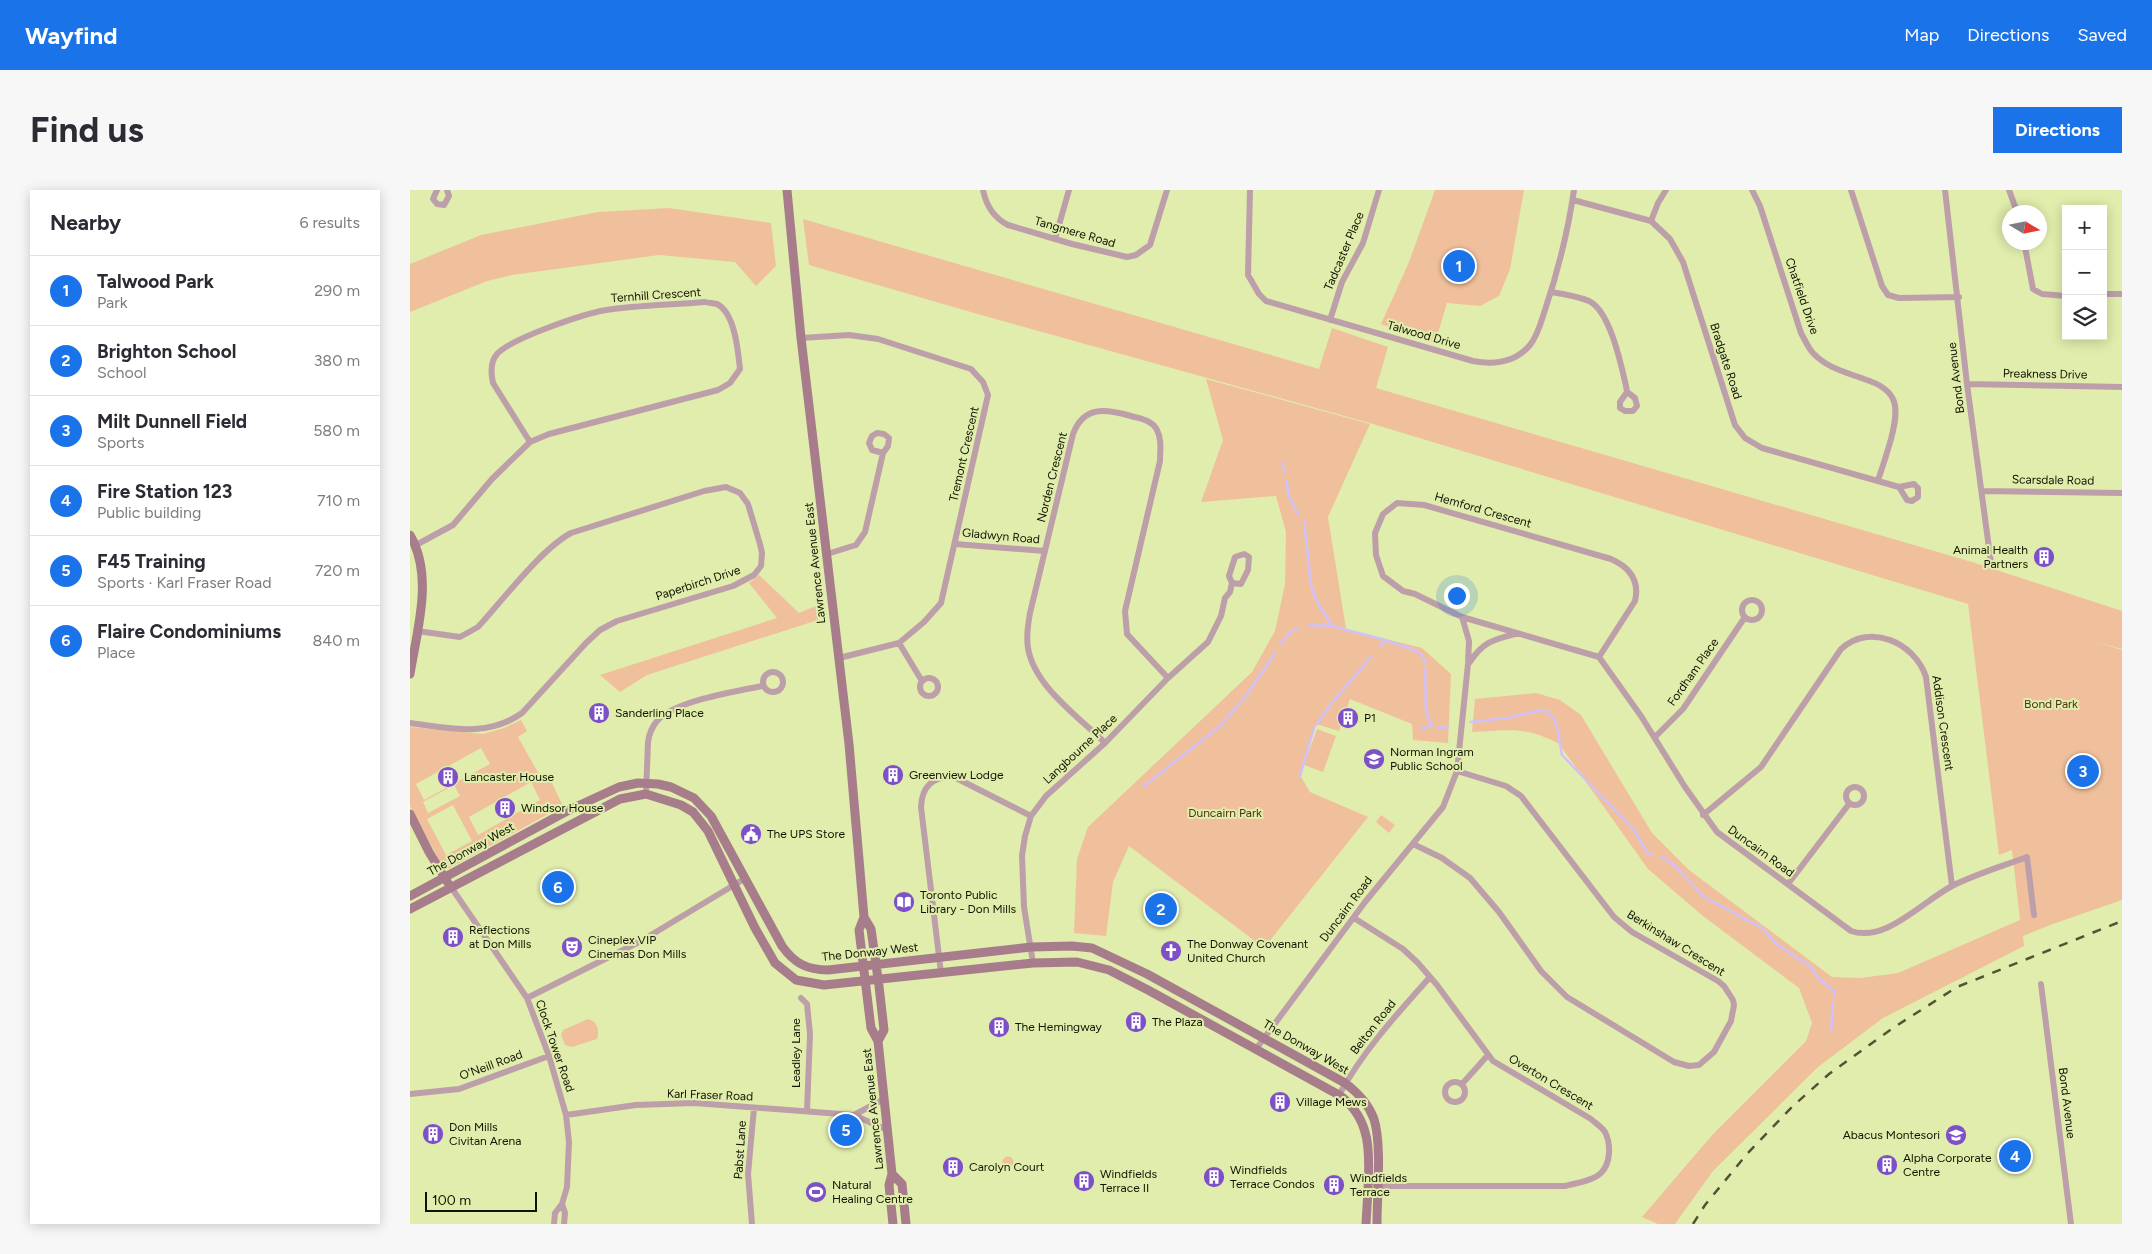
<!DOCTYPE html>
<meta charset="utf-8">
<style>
body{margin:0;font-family:Figtree,sans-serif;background:#f7f7f7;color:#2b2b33}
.controls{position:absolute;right:15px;top:15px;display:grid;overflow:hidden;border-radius:0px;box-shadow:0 2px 12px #0003}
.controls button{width:45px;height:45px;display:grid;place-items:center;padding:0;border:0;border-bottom:1px solid #e1e1e2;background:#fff;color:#2b2b33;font:25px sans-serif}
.compass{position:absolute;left:1592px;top:15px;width:45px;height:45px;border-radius:50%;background:#fff;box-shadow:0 2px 12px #0003;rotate:100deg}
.scale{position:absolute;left:15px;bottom:12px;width:112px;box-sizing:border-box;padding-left:5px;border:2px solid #111400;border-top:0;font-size:14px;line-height:18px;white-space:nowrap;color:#111400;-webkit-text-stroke:4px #e0edac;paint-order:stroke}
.you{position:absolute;left:1046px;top:405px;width:18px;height:18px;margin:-12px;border:4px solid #fff;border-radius:50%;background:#1a73e8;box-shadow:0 0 0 8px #1a73e833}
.badge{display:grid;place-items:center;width:32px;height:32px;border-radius:50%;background:#1a73e8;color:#fff;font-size:16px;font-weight:700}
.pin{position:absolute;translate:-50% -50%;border:2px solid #fff;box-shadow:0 1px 5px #0006}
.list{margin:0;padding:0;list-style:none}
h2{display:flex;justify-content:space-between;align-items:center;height:65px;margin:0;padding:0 20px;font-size:21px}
h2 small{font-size:16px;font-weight:400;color:#7c7c81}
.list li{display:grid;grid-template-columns:32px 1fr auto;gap:15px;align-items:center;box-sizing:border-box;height:70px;padding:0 20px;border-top:1px solid #e1e1e2}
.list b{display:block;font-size:19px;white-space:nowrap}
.list p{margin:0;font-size:16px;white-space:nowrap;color:#7c7c81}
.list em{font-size:16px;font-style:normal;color:#7c7c81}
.icon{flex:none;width:28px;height:28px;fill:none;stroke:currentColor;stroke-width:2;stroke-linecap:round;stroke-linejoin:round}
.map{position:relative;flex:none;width:1712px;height:1034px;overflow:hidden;border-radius:0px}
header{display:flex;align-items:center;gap:30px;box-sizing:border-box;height:70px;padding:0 25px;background:#1a73e8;color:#fff}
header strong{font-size:24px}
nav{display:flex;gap:28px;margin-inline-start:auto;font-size:18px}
.intro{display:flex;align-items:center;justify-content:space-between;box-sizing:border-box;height:120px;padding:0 30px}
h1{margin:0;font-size:35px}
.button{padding:12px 22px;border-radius:0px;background:#1a73e8;color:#fff;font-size:18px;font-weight:700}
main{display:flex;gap:30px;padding:0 30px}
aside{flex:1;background:#fff;border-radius:0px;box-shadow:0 2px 12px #0003}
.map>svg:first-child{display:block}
.green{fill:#f0c09d;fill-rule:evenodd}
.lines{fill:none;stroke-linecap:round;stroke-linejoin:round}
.stream{stroke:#d1c1fb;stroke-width:2.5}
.street{stroke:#bd9fa9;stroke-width:6}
.secondary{stroke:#a87d8b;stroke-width:9}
.rail{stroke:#4f5534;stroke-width:2.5;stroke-dasharray:9 9;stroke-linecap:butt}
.labels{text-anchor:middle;stroke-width:4;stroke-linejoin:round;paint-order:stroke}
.street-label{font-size:12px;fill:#111400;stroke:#e0edac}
.poi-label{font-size:12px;fill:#111400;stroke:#e0edac;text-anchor:start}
.park-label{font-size:12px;fill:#533012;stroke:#e0edac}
</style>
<header>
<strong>Wayfind</strong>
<nav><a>Map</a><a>Directions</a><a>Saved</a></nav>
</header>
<div class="intro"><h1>Find us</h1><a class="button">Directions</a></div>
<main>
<aside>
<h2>Nearby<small>6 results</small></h2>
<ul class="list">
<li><span class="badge">1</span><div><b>Talwood Park</b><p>Park</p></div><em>290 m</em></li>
<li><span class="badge">2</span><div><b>Brighton School</b><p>School</p></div><em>380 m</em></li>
<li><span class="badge">3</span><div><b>Milt Dunnell Field</b><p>Sports</p></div><em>580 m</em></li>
<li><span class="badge">4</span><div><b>Fire Station 123</b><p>Public building</p></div><em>710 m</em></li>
<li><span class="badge">5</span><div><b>F45 Training</b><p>Sports · Karl Fraser Road</p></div><em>720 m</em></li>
<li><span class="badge">6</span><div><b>Flaire Condominiums</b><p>Place</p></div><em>840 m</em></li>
</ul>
</aside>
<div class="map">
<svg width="1712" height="1034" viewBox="0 0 1712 1034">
<rect width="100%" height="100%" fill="#e0edac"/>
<path class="green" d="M 1025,0 L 1114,0 L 1100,79 L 1089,106 L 1070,116 L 1037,113 L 1025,153 L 971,134 L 999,72 Z
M 259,18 L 361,33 L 366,76 L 346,96 L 325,72 L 249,65 L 102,85 L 77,91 L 0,122 L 0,74 L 71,45 L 188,22 Z
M 393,29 L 909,179 L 922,138 L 978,157 L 966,198 L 1562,372 L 1712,421 L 1712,459 L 1686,452 L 1712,460 L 1712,710 L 1640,735 L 1613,746 L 1614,756 L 1473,828 L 1408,877 L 1303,981 L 1265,1034 L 1248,1034 L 1232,1027 L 1303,944 L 1396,851 L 1402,833 L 1389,798 L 1293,726 L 1238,679 L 1149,554 C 1116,536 1098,540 1062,542 L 1065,509 L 1126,503 L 1150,510 L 1171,525 L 1242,643 L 1279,680 L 1422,787 L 1450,788 L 1488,783 L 1610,730 L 1602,660 L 1589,665 L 1558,414 L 963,234 L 571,125 L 399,75 Z
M 796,189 L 960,234 L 918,327 L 936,439 L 1012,458 L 1041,484 L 1038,553 L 1003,550 L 1002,534 L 940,509 L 929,541 L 906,534 L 896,569 L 907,539 L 926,546 L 913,582 L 894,575 L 890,585 L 900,602 L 958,627 L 854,758 L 719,656 L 703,692 L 696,746 L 664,743 L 667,669 L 678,637 L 842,482 L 865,441 L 875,394 L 876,342 L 866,306 L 791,312 L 813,250 Z
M 349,385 L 389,423 L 406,416 L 408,430 L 237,485 L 210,502 L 190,485 L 367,428 L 339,393 Z
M 111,530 L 117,541 L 108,547 L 130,586 L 137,583 L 153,616 L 36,680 L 33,677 L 0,616 L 0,537 L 73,544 L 94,538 ZM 71,558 L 80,574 L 14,610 L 6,594 ZM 121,592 L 130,610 L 68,645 L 59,627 ZM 44,595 L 50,606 L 18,623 L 13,612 ZM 43,615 L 62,651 L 36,665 L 17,629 Z
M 971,625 L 985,635 L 979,643 L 966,632 Z
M 178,829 C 187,831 190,840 187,849 L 162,857 L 155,855 L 151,845 L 153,840 Z
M592.5 972a5.5 5.5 0 1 1 11 0a5.5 5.5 0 1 1-11 0Z"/>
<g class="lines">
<path class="stream" d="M 872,272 L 875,283
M 877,291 L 878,304 L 888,324
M 894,331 L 901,395 L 906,410 L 922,436
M 899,435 L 922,436 L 975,450 L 1004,460 L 1011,464 L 1016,473
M 871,454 L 879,443 L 889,438
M 970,456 L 975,450
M 1061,532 L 1097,528 L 1127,521 L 1137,521 L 1144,529 L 1148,541 L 1152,565 L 1223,639 L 1237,662 L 1243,665
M 906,535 L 921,514 L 961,467
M 1028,538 L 1038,537
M 1011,539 L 1022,535 L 1016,522 L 1015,478
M 890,586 L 904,538
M 734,596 L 810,536 L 836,506 L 865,463
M 1252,667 L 1265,676 L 1294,707 L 1352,738 L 1368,755 L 1401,777 L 1408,788 L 1424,801 L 1424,806
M 1421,840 L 1423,813"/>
<path class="street" d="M 27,0 L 23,9 L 27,14 L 34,15 L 39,6 L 37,0
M 573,0 C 576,15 584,28 598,35 L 662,54 L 717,67 L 726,65 L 740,55 L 757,0
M 840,0 L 838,85 L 849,104 L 856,111 L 1063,171 C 1084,175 1105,173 1120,155 C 1128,145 1131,132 1135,120 C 1148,81 1158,41 1164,0
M 1342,0 L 1350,16 L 1391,143 C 1395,150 1398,158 1403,163 C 1417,178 1435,182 1454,189 C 1490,200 1489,218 1481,249 C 1477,263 1473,276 1468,290
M 1441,0 L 1472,96 L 1478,105 L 1489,108 L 1549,107
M 1535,0 L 1557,194 L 1581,373
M 1599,0 L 1607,22
M 1163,10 L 1241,31 L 1260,49 L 1273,72 L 1325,235 L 1335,248 L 1352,258 L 1489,297 L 1497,310 L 1502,311 L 1508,307 L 1508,298 L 1504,294 L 1489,297
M 1241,31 L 1248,13 L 1256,0
M 645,49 L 659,0
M 1614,52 L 1623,99 L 1632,104 L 1656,106
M 1141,102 C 1154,104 1167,106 1179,111 C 1200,121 1211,174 1216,196 L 1217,202 L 1210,212 L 1210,218 L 1215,221 L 1223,221 L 1227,216 L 1225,208 L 1217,202
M 1693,104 L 1712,104
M 920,130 L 932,92 L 953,53 L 969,0
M 391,148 L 439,145 L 468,149 L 561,179 L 573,192 L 578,205 L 531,413 L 514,432 L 489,453 L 429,468
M 1557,194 L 1712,197
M 1573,301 L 1712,303
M 545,354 L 635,361
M 6,355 L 43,335 L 82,289 L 120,252 L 139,244 L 308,200 L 320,193 L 330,179 C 328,161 325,123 307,114 C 303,113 298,113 295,112 C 262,115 228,115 196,120 C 173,124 102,148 87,164 C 80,172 81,184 83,193 L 120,252
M 417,364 L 446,355 L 455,342 L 473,263 L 478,256 L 479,248 L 474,244 L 467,243 L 462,246 L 459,253 L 462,260 L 473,263
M1332 420a10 10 0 1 1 20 0a10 10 0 1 1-20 0Z
M 489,453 L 512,491
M 1189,467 L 1225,411 C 1230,390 1219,377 1201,369 L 1014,315 L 987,313 L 973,324 L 965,343 L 966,365 L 973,386 L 993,401 L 1005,404 L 1052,427 L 1189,467 L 1231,526 L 1275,597 L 1307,642 L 1441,741 C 1476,753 1513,711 1542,696 C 1566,684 1593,676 1617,667 L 1624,725
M 1059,473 C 1073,452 1082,450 1105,444
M353 492a10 10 0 1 1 20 0a10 10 0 1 1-20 0Z
M510 497a9 9 0 1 1 18 0a9 9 0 1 1-18 0Z
M 0,533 C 40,538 77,548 112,523 L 176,453 L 190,440 L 207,431 L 323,396 L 344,385 L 351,376 L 352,363 L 350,354 L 338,314 L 330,303 L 316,297 L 294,301 L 161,343 C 130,360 93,410 68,437 L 50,447 L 7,441
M 1245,547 L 1273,519 L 1335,427
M 695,553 C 669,527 624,496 618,458 C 616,447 618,434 620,423 L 663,244 C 674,215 696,219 721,226 C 731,229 742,230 747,240 C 752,250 750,260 750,271 L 715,421 L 717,444 L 758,488
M1436 606a9 9 0 1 1 18 0a9 9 0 1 1-18 0Z
M 236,604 L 238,552 C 239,544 242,537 247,531 C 264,511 327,501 353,496
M 1293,625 L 1351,577 L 1431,459 C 1460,432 1505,453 1516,487 L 1542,696
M 1003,654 L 1032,668 L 1060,688 L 1089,722 L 1131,781 L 1157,807 L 1264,872 L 1279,876 L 1289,875 L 1304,862 L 1321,831 L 1324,815 L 1323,810 L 1314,796 L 1308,791 L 1222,742 L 1204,727 L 1111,606 L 1096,596 L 1047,581
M 1378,694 L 1439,614
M 41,697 L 117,808 L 139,866 L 156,925 L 159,952 L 157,997 L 152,1014 L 145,1023 L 144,1034
M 944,728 L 993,759 L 1008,773 L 1027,795 L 1083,871 L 1181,929 C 1185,933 1192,937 1195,942 C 1201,954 1201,973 1191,983 C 1183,991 1166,993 1155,996 L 966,996
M 623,773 L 614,717 L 612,666 L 615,646 L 621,626 L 636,606 L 695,553 L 758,488 L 798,452 L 811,426 L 815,408 L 820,402 L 822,393 L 819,386 L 825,367 L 834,364 L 839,367 L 838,380 L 831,394 L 822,393
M 531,783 L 511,617 C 512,596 522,588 542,586 L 621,626
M 1631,794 L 1661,1034
M 117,808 L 231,751 L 334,689
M 391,808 L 397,814 L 400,844 L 397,921
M 846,859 L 955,712 L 1033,617 L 1047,581 L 1058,474 L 1059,451 L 1052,427
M1035 902a10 10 0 1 1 20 0a10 10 0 1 1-20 0Z
M 1052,894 L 1078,865
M 0,904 L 49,899 L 139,866
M 929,905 C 953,861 987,824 1020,787
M 156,925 L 226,915 L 284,913 L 444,925 L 477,940
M 444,925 L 474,909
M 152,1014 L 155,1023 L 154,1034
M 342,1034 L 338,984 L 344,918"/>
<path class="secondary" d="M 377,0 L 391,148 L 439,554 L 454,727 L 449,740 L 461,838 L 468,851 L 482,984 L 479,995 L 483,1034
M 0,345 C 24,386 7,440 0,484
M 0,624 L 19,662 L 38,693
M 0,706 L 159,620 L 209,597 L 228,593 L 248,594 L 261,597 L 284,608 L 301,626 L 372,756 C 384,773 397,780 418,780 L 621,757 L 662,756 L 682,758 L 737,784 L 935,893 C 947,902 959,915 964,929 C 972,955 967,1005 967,1034
M 0,719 L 210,609 L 236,604 L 271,615 L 283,622 L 298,641 L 345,738 L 365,773 L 386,790 L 414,795 L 623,773 L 667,772 L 699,780 L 738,800 L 929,905 C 941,913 951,927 955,942 C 962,963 957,1011 956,1034
M 454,727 L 461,739 L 469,796 L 474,840 L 468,851
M 482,984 L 492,994 L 496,1034"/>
<path class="rail" d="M 1283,1034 L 1295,1015 L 1337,964 L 1383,916 L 1419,884 L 1483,838 L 1547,797 L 1712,731"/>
</g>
<defs>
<g id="building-disc" transform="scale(1.125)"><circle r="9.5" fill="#7d50c8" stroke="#e0edac"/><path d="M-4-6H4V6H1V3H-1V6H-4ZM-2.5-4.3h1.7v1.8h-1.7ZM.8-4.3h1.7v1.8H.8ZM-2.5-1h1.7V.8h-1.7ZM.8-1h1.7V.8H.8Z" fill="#fff"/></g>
<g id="school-disc" transform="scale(1.125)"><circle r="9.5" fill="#7d50c8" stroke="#e0edac"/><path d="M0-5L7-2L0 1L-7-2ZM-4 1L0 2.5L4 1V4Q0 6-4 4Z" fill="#fff"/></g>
<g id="civic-disc" transform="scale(1.125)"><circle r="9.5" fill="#7d50c8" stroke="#e0edac"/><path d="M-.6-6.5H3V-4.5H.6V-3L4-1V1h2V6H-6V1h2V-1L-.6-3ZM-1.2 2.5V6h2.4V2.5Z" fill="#fff"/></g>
<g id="library-disc" transform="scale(1.125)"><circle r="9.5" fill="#7d50c8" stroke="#e0edac"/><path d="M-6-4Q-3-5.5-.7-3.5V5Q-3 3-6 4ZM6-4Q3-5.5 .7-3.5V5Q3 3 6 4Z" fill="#fff"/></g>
<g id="theatre-disc" transform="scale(1.125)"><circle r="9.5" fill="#7d50c8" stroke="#e0edac"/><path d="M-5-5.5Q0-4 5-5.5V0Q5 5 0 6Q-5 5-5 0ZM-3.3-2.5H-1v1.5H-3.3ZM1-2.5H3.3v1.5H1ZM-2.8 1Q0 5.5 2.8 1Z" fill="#fff"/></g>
<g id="church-disc" transform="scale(1.125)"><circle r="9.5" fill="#7d50c8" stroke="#e0edac"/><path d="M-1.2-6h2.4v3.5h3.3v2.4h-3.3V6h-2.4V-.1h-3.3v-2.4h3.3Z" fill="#fff"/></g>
<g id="stadium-disc" transform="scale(1.125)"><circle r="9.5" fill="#7d50c8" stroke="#e0edac"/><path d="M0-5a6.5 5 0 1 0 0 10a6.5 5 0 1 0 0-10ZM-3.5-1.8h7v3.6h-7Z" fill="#fff"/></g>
</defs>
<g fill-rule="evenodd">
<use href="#building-disc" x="1634" y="367"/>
<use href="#building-disc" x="189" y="523"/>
<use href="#building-disc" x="938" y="528"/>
<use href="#school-disc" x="964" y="569"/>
<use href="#building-disc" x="483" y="585"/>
<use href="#building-disc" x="38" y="587"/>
<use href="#building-disc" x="95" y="618"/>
<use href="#civic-disc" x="341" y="644"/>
<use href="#library-disc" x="494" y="712"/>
<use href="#building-disc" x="43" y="747"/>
<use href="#theatre-disc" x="162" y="757"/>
<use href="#church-disc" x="761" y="761"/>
<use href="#building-disc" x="726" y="832"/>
<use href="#building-disc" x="589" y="837"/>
<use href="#building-disc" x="870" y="912"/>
<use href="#building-disc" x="23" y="944"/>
<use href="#school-disc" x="1546" y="945"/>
<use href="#building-disc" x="1477" y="975"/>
<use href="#building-disc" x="543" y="977"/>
<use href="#building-disc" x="804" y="987"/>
<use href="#building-disc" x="674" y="991"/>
<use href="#building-disc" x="924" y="995"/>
<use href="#stadium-disc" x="406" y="1002"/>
</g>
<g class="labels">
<g class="street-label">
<text transform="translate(665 42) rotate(16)" y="4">Tangmere Road</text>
<text transform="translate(934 61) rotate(-67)" y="4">Tadcaster Place</text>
<text transform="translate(246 105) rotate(-4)" y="4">Ternhill Crescent</text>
<text transform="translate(1392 106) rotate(71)" y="4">Chatfield Drive</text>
<text transform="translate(1014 145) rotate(16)" y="4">Talwood Drive</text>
<text transform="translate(1316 171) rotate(72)" y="4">Bradgate Road</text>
<text transform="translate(1635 184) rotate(1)" y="4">Preakness Drive</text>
<text transform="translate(1546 188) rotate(-97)" y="4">Bond Avenue</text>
<text transform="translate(554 264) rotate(-77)" y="4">Tremont Crescent</text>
<text transform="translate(642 287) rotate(-76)" y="4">Norden Crescent</text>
<text transform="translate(1643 290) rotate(1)" y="4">Scarsdale Road</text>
<text transform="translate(1073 320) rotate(16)" y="4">Hemford Crescent</text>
<text transform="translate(591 346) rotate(5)" y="4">Gladwyn Road</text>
<text transform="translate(405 373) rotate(-96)" y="4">Lawrence Avenue East</text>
<text transform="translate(288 393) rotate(-18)" y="4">Paperbirch Drive</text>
<text transform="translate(1283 482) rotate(-55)" y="4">Fordham Place</text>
<text transform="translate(1533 533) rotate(82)" y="4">Addison Crescent</text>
<text transform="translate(670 559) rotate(-43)" y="4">Langbourne Place</text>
<text transform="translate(61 659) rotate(-29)" y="4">The Donway West</text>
<text transform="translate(1351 661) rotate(36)" y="4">Duncairn Road</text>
<text transform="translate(936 719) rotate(-53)" y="4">Duncairn Road</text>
<text transform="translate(1266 753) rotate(32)" y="4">Berkinshaw Crescent</text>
<text transform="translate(460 762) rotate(-6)" y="4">The Donway West</text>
<text transform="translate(963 837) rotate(-52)" y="4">Belton Road</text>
<text transform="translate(145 856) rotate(71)" y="4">Clock Tower Road</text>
<text transform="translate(896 857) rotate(30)" y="4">The Donway West</text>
<text transform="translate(386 863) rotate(-90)" y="4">Leadley Lane</text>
<text transform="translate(81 875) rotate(-20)" y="4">O'Neill Road</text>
<text transform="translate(1141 892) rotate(31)" y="4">Overton Crescent</text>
<text transform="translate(300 905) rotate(2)" y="4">Karl Fraser Road</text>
<text transform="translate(1657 913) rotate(83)" y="4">Bond Avenue</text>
<text transform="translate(463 919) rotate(-96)" y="4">Lawrence Avenue East</text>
<text transform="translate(330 960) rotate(-86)" y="4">Pabst Lane</text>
</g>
<g class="poi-label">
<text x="1618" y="364" text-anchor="end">Animal Health<tspan x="1618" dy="14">Partners</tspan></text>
<text x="205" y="527">Sanderling Place</text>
<text x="954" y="532">P1</text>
<text x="980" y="566">Norman Ingram<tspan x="980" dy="14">Public School</tspan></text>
<text x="499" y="589">Greenview Lodge</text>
<text x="54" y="591">Lancaster House</text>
<text x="111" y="622">Windsor House</text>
<text x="357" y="648">The UPS Store</text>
<text x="510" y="709">Toronto Public<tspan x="510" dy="14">Library - Don Mills</tspan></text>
<text x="59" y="744">Reflections<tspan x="59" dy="14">at Don Mills</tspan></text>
<text x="178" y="754">Cineplex VIP<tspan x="178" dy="14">Cinemas Don Mills</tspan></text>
<text x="777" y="758">The Donway Covenant<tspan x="777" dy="14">United Church</tspan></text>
<text x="742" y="836">The Plaza</text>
<text x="605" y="841">The Hemingway</text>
<text x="886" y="916">Village Mews</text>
<text x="39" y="941">Don Mills<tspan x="39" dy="14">Civitan Arena</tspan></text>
<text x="1530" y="949" text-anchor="end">Abacus Montesori</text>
<text x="1493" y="972">Alpha Corporate<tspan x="1493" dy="14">Centre</tspan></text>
<text x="559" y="981">Carolyn Court</text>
<text x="820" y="984">Windfields<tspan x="820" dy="14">Terrace Condos</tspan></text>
<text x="690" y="988">Windfields<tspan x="690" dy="14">Terrace II</tspan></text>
<text x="940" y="992">Windfields<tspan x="940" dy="14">Terrace</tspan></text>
<text x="422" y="999">Natural<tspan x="422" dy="14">Healing Centre</tspan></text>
</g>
<g class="park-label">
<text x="1641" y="518">Bond Park</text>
<text x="815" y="627">Duncairn Park</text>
</g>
</g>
</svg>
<div class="controls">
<button>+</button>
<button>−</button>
<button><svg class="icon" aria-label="layers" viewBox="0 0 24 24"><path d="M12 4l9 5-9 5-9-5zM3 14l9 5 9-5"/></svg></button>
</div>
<svg class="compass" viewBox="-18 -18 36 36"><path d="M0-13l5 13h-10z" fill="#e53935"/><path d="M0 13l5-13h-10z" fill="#7c7c81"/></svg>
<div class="scale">100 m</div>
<div class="you"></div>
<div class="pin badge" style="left:1049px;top:76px">1</div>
<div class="pin badge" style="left:751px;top:719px">2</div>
<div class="pin badge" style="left:1673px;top:581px">3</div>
<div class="pin badge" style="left:1605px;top:966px">4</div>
<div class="pin badge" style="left:436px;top:940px">5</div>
<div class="pin badge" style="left:148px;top:697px">6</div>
</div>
</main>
